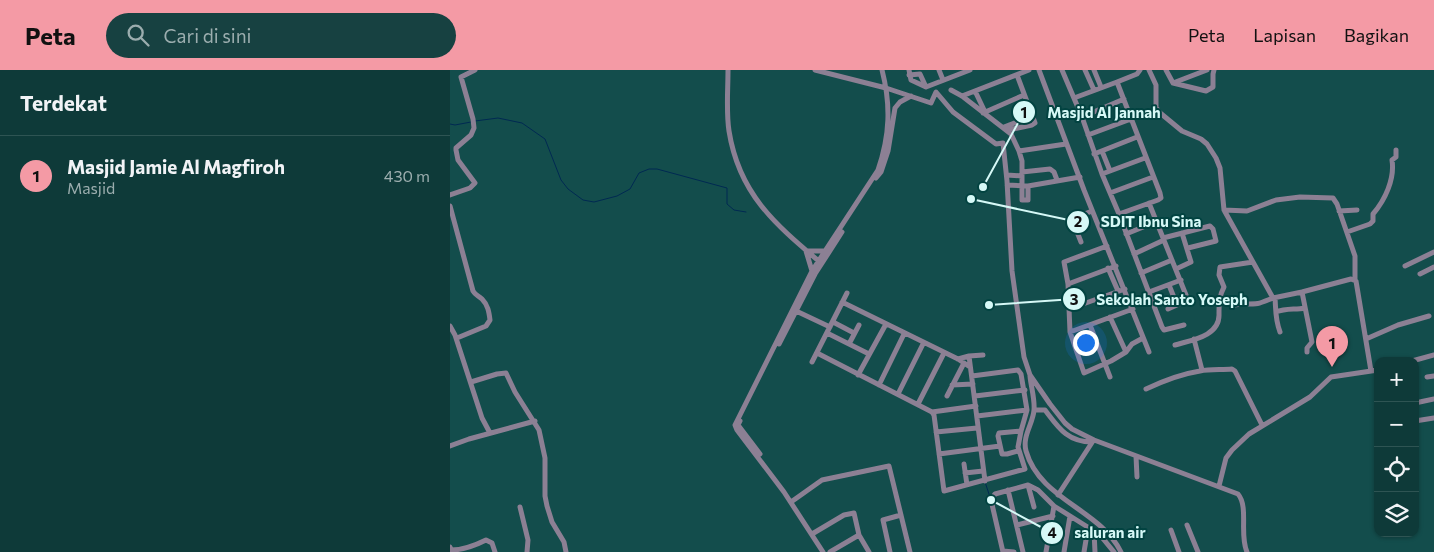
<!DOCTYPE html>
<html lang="id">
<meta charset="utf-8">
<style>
body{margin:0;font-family:Commissioner,sans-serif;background:#174141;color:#f1f3f6}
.controls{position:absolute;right:15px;bottom:15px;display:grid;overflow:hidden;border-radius:10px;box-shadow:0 1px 4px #0004}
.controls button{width:45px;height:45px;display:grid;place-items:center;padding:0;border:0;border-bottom:1px solid #2e5453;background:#0e3a39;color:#f1f3f6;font:25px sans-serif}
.you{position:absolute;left:635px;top:272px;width:18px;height:18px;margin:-12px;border:4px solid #fff;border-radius:50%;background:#1a73e8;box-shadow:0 0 0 8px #1a73e833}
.badge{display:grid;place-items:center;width:32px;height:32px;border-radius:50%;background:#f49aa5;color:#111;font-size:16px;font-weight:700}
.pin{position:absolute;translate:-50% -41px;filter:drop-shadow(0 1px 2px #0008)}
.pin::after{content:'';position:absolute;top:26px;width:18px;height:15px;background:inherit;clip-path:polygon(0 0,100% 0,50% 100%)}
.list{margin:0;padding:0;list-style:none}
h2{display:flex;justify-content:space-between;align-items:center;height:65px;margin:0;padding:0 20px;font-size:21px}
h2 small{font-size:16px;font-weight:400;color:#9badae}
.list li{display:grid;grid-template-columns:32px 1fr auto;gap:15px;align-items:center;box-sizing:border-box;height:80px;padding:0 20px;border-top:1px solid #2e5453}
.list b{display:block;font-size:19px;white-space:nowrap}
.list p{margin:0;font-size:16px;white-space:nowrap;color:#9badae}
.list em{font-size:16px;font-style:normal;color:#9badae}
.icon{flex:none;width:28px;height:28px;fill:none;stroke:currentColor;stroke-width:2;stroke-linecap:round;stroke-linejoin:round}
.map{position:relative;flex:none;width:984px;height:482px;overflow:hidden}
header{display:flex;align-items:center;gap:30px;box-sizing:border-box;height:70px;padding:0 25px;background:#f49aa5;color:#111}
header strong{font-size:24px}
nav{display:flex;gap:28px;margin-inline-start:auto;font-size:18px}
.search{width:350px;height:45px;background:#174141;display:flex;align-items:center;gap:12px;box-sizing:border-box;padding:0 18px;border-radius:28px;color:#9badae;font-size:19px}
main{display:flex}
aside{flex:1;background:#0e3a39}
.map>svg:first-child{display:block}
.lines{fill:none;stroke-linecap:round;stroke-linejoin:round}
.stream{stroke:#002952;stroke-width:1}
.minor{stroke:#8c8094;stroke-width:5}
.leader{fill:none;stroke:#d6f9f7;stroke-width:2}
.callout-dot{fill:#d6f9f7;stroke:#024341;stroke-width:2}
.mark-label{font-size:15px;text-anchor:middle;font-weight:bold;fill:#111}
.callout-label{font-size:15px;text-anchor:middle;font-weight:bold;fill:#d6f9f7;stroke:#024341;stroke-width:4;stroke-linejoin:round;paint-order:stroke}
</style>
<header>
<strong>Peta</strong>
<div class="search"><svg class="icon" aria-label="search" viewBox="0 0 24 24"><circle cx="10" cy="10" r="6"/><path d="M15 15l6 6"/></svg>Cari di sini</div>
<nav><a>Peta</a><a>Lapisan</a><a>Bagikan</a></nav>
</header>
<main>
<aside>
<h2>Terdekat<small></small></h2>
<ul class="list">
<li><span class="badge">1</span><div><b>Masjid Jamie Al Magfiroh</b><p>Masjid</p></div><em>430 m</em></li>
</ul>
</aside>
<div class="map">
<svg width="984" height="482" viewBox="0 0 984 482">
<rect width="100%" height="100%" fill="#134d4c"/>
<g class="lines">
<path class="stream" d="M 25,51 L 48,48 L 72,53 L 95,69 L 111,110 L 118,119 L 133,130 L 144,132 L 167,126 L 180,119 L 189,103 L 199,99 L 207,99 L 277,118 L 277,134 L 284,140 L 296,142
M 0,54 L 5,55 L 21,52
M 535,412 L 540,427"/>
<path class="minor" d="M 278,0 C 278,20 276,42 279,61 C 289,124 325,154 371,193
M 365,0 L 436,18 L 481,33 L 486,22 L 503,42 L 546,74 L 553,73 L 557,111 L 562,201 L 574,287 L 580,305 L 600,334 L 615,353 L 622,359 L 644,370 L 788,424 C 799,437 789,465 797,482
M 459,0 L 461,10 L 476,17 L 520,0
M 489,0 L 493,10
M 589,0 L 634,120 L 699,282
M 612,0 L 632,47 L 652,104 L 669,144 L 712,257 L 714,260 L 734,255
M 635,0 L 644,20
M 644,0 L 651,17
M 699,0 L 706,15 L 706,37 L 709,42 L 732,61 L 751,69 L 757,74 L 766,88 L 770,98 L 774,140 L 823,228 L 852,222 L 901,209 L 906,211 L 921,301
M 716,0 L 723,13 L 756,21 L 763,17 L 763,4 L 764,0
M 459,5 L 470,4 L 476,17
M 667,12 L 687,4 L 690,0
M 723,13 L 757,0
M 501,20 L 512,26 L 561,64 L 569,81 L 572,91 L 572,130 L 578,130 L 578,116
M 525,21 L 535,42
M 512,26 L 579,0
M 624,28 L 667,12 L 710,123 L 711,128 L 708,130 L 669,144
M 533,43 L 574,25
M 632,47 L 674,29
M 554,57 L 583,46
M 558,60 L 582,55 L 585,53 L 567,5
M 638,65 L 681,49
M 569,81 L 616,74
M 652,81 L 660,101
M 644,84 L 687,67
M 572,102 L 600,99 L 604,102 L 607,110
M 652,104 L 695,88
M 557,105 L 572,106
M 426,108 L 431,102 L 438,81 L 445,38 L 450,32 L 461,26
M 557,115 L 578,116 L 630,107
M 660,123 L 703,107
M 0,125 L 20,118 L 25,113 L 8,90 L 6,80 L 6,78 L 21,65 L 24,58 L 23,49 L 11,7 L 25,0
M 699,133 L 738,230 L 718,239
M 0,136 L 23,221 C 26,226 28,225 32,229 C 38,235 39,242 40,250 L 36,256 L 7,268
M 774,140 L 797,141 L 826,130 L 850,127 L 883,128 L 887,134 L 905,186 L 905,210
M 889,141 L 907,140
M 897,162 L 920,154 L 923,151 L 923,144 C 935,130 945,109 942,90 L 946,87 L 946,80
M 676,164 L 708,151
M 713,168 L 760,156 L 763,159 L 766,171 L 738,178
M 631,172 L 622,149 L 642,141
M 657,176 L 614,192 L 618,214 L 620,262 L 634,303 L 661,291 L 676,282 L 682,274 L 693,268
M 684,184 L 714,170
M 955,196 L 984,182
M 658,198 L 668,221
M 726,199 L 741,192 L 732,163
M 362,201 L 356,181 L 375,181
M 691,203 L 722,190
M 970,204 L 984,197
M 618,214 L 666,196
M 719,215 L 727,235
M 699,222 L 731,210
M 852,222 L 862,272 L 857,278 L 857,282
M 825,228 C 826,241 825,249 830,262
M 780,230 L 781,235 C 786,235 790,234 794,234 C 810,234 808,234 823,228
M 392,232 L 508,289 L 520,297
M 619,239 L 675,219
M 344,240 L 380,257
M 826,242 C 836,238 845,240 855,238
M 660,247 L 676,282
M 383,252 L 404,263
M 640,255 L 660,307
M 0,256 L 5,265 L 32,348 L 40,363
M 620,262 L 683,239
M 377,263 L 419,284
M 744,269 L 752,300
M 916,269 L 948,255 L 979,246
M 329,274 L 365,204 L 392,162
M 399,274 L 409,255
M 725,275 C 742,270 770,266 769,244 C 769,234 769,226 774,217 L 769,205 L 770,197 L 803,192
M 367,283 L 482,342 L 484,345 L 494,421 L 575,399 L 568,377 L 571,361 L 577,340 L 571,304 L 568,300 L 522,306
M 519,286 L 533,285
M 508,289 L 519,286 L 535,411
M 962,291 L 984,285
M 362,292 L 397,223
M 408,305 L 436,254
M 580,306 C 581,317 585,329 584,340 C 583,354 572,366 576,381 C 590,430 650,439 671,482
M 977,307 L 984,306
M 21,312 L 47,304 L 56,303 L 65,322 L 89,360 L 95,388 L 95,426 L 97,436 L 102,452 L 114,472 L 116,482
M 429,315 L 454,264
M 502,315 L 523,314
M 696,319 C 713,311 731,304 750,301 C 760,299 772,300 782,299 L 785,301 L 812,355
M 448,324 L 473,274
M 497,326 L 514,293
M 525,326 L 575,320
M 965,333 L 984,329
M 468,334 L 494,283
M 584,340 L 595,340 C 608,357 617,372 642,372
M 482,342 L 526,336
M 527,346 L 577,340
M 290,351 L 288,355 L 310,384
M 965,351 L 984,348
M 486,362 L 527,358
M 0,376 L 19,369 L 85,351
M 568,381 L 557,384 L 552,384 L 548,366 L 549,363 L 571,361
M 489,384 L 550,376
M 686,386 L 687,407
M 514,394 L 517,415
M 515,403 L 533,401
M 578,415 L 584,437
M 769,416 L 776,388 L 782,380 L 799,364 L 860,327 L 881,307 L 928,300
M 558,420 L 573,482
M 608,425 L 643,371
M 341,432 L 372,410 L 439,396 L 460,482
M 70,437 L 78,470 L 77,482
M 567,455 L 603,446
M 737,455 L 748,482
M 721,460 L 729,482
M 644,461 L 650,465 L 664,482
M 362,464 L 394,445 L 404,443 L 409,465 L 380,482
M 409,465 L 419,482
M 0,477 L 1,480 C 12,480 26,475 36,470 L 42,473 L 45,482
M 553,481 L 564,482
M 373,482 L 334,422 L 287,360 L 285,355 L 362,201 L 428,100 C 440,65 441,35 432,0
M 440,482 L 433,450 L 451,445
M 553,482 L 541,430 L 545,424 L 578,415 L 588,420 L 604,436 L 644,461 L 645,482
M 596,482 L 604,436
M 614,482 L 620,446
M 634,482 L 638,458"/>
</g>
<path class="leader" d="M533 117L574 42M521 129L628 152M539 235L624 229M541 430L602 463"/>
<g class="callout-dot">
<circle cx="533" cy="117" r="5"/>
<circle cx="521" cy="129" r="5"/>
<circle cx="539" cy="235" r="5"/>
<circle cx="541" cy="430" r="5"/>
<circle cx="574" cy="42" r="12"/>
<circle cx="628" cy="152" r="12"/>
<circle cx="624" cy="229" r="12"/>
<circle cx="602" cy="463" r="12"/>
</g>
<g class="mark-label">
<text x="574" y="48">1</text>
<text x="628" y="157">2</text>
<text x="624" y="235">3</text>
<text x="602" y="468">4</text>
</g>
<g class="callout-label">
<text x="654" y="48">Masjid Al Jannah</text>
<text x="701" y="157">SDIT Ibnu Sina</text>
<text x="722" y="235">Sekolah Santo Yoseph</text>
<text x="660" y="468">saluran air</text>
</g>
</svg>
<div class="controls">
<button>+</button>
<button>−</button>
<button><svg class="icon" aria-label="locate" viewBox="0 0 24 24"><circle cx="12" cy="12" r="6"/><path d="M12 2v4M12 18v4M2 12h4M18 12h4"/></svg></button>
<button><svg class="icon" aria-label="layers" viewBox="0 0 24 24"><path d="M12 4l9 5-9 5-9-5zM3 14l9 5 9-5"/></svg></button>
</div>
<div class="you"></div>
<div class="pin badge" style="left:882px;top:297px">1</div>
</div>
</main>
